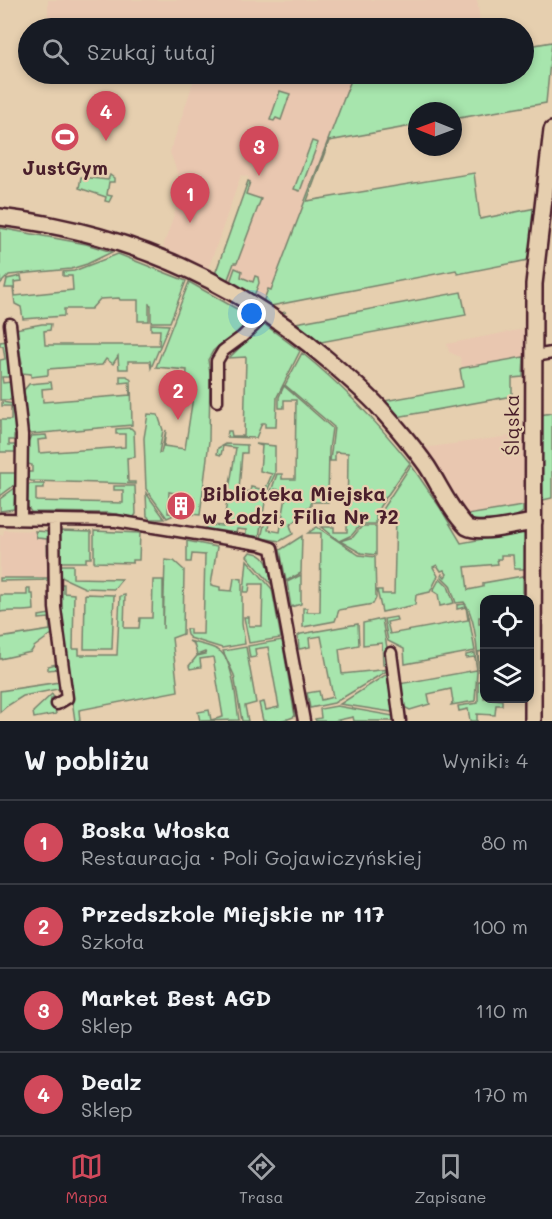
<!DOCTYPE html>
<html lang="pl">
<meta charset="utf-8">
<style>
body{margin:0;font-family:Mali,sans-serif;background:#20242c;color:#f1f3f6}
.controls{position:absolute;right:18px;bottom:18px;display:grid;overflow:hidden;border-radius:12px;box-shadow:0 3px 9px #0003}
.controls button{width:54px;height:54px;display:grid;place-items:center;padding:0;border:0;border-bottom:2px solid #363941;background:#171b24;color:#f1f3f6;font:30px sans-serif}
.compass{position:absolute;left:408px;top:102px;width:54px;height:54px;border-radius:50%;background:#171b24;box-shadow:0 3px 9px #0003;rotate:271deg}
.you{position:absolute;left:252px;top:314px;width:21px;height:21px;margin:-15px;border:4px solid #fff;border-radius:50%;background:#1a73e8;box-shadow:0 0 0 9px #1a73e833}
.badge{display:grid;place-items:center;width:39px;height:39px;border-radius:50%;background:#d1495b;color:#fff;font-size:20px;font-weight:700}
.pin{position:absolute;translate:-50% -50px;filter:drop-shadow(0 2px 3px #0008)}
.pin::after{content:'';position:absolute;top:32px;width:21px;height:18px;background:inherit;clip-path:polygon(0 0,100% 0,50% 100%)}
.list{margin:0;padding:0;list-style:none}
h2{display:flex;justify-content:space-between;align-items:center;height:78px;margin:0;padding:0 24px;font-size:26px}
h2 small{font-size:20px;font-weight:400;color:#9ea1a6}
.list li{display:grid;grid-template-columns:39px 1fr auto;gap:18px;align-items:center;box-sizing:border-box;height:84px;padding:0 24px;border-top:2px solid #363941}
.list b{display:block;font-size:22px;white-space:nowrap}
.list p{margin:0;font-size:20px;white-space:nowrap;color:#9ea1a6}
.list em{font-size:20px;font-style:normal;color:#9ea1a6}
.icon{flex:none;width:33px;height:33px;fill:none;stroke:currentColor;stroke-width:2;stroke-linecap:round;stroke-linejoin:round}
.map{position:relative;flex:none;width:552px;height:721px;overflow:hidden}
.search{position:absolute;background:#171b24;box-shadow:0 3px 9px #0003;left:18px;right:18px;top:18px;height:66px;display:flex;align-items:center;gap:15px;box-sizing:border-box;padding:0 21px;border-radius:33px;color:#9ea1a6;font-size:22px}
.sheet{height:414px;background:#171b24}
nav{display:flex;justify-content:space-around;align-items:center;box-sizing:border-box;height:84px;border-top:2px solid #363941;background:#171b24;font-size:16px;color:#9ea1a6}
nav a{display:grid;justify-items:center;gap:3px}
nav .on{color:#d1495b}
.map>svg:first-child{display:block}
.built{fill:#e9c7b0}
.green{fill:#a7e5ad;stroke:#78826c;stroke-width:1.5}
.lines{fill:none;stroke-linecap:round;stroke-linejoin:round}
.street-casing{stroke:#4a1f2b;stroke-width:15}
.secondary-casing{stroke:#4a1f2b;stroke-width:20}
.street{stroke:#e6cfaf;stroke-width:10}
.secondary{stroke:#e6cfaf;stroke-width:15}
.labels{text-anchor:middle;stroke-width:4.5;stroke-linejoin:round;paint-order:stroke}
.poi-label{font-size:20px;font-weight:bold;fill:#4a1f2b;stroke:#e6cfaf}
.street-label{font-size:20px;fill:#4a1f2b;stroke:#e6cfaf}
</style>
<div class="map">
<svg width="552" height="721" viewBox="0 0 552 721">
<rect width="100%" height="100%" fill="#e6cfaf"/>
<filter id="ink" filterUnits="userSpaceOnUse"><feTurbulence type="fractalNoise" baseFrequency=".0167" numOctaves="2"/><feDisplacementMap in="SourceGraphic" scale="12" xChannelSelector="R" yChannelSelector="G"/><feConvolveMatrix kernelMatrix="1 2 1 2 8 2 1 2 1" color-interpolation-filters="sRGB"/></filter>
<g filter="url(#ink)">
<path class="built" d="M 48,0 L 477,0 L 481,28 L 48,28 Z
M 196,74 L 384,74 L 351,80 L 273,291 L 268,290 L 264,298 L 217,270 L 249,177 L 241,175 L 210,264 L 207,268 L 163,247 L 178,203 L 178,175 L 170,152 Z
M 524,329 L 524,357 L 462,368 L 460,357 L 449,352 L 447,344 Z
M 525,434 L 523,506 L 467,515 L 423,448 Z
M 4,530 L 35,531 L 36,536 L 39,538 L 47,538 L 48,578 L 0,578 L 0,535 L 3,535 Z"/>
<path class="green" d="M 552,42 L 546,103 L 453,119 L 453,111 L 417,111 L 417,125 L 329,141 L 307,201 L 474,173 L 480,219 L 536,208 L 528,260 L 458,274 L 456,270 L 271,306 L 281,313 L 286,312 L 280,315 L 262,305 L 268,289 L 271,290 L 351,80 L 384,74 L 524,74 L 524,47 Z
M 280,91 L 290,94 L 281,120 L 276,118 L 274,121 L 270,120 Z
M 312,141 L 318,143 L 300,191 L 294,189 Z
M 110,175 L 114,178 L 114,182 L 109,182 L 107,195 L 112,196 L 109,202 L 105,201 L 106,197 L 79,188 L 81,177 L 108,180 Z
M 248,181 L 250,182 L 246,194 L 261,199 L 237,263 L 234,263 L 228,279 L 224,283 L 214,277 Z
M 0,228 L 86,244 L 112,252 L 87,264 L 71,269 L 9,275 L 0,284 Z
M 118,254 L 186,281 L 170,322 L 151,322 L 151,305 L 149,304 L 149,321 L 138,321 L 138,300 L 120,300 L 119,298 L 100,299 L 91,309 L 64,309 L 64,316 L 23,319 L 21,307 L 15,304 L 13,288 L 5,288 L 7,279 L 21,276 L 22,281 L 14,282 L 15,296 L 73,290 L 72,276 L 63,276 L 63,272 L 74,271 Z
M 235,268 L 242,271 L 241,277 L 253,282 L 255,276 L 258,277 L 259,283 L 254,296 L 252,297 L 229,285 Z
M 189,282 L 258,321 L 244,333 L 221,344 L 213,351 L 208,360 L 210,373 L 209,441 L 200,515 L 191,514 L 194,497 L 169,492 L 168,513 L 176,514 L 167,518 L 146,489 L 144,438 L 148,414 L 158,415 L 163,430 L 159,453 L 161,453 L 166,430 L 164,446 L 185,449 L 193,397 L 185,396 L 187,370 L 156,367 Z
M 461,292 L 466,315 L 321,342 L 296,323 Z
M 42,324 L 51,324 L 50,330 L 44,331 L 45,345 L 159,345 L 160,330 L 151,330 L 151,324 L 169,325 L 151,368 L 150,361 L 128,361 L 128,369 L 119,369 L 118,356 L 113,364 L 106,359 L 102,365 L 48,369 L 48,375 L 31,377 L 31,374 L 21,373 L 18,364 L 22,363 L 19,348 L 17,348 L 15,329 Z
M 264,324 L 300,351 L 277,397 L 276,427 L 265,427 L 265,423 L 262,423 L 256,438 L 227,437 L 228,431 L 231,431 L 232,436 L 244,436 L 246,357 L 229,358 Z
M 7,341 L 11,377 L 2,377 L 3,383 L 11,382 L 12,400 L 0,400 L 0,360 L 5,359 L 3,346 L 0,346 L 0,342 Z
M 302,353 C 343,386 377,422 410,463 L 380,506 L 376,514 L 376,524 L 361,524 L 352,535 L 339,541 L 322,527 L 334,527 L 334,532 L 347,532 L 348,453 L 335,452 L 335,461 L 330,461 L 334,427 L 285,385 Z
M 524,357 L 523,377 L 512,378 L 512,396 L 397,417 L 384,401 L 463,387 L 460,369 L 462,368 Z
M 120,376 L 127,376 L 131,380 L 132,425 L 31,434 L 28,432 L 24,390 L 29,384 L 51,382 L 52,388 L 42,389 L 43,402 L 130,395 L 129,382 L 120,383 Z
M 284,386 L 332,428 L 329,450 L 328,502 L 311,502 L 311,506 L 308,507 L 307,512 L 290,525 L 293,534 L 280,541 L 261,538 L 265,521 L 269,522 L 268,530 L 280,532 L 287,491 L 275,489 L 273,498 L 269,497 L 277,474 L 282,474 L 282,479 L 295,479 L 296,400 L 284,400 L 284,408 L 279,408 L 279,397 Z
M 2,402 L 13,404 L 16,436 L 14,436 L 14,440 L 9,440 L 9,445 L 15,445 L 16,452 L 0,452 L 0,420 L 11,420 L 11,406 L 2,406 Z
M 552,413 L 552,498 L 543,500 L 540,415 Z
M 131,428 L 134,431 L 135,457 L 127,458 L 128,482 L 135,482 L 135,484 L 31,481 L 28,479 L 28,472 L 32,472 L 32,465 L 28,464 L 28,442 L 31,436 L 46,435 L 47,439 L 38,440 L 39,453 L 125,447 L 125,434 L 116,434 L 116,429 Z
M 256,444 L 275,446 L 275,474 L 267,491 L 259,537 L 246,535 L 246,530 L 237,529 L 236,533 L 208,530 L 205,525 L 206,519 L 211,519 L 210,525 L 223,526 L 236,448 L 223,446 L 221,455 L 217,454 L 218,448 L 225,444 L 247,445 L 247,453 L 242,453 L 239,490 L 250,492 L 251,487 L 265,490 L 272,474 L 260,471 L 262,446 Z
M 411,465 L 441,509 L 461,543 L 521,532 L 525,534 L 525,569 L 514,569 L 513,555 L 501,555 L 501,559 L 497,559 L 498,564 L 465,567 L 468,590 L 483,587 L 483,583 L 523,576 L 523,599 L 484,600 L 484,617 L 479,617 L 479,624 L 484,624 L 484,651 L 478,652 L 479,671 C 477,652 476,616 464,602 L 456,603 L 450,585 L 441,576 L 442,574 L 445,577 L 447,574 L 444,570 L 441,571 L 437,565 L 433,567 L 438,576 L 430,592 L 416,595 L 415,605 L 382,612 L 377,590 L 382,590 L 382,594 L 394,594 L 396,516 L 383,515 L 383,523 L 378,523 L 379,514 Z
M 0,473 L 16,473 L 16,484 L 0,496 Z
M 30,484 L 44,484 L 44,488 L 36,488 L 36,501 L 123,503 L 123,490 L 114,490 L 114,486 L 135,486 L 136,514 L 134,517 L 108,513 L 31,512 L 27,506 L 28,486 Z
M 15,488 L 14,509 L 0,511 L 0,499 Z
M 146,493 L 165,519 L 151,519 L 147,516 Z
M 523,506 L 523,512 C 515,519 489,525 479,524 C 473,523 470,519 467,515 Z
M 362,526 L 376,526 L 376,555 L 361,553 L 340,541 L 353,537 Z
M 317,527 L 359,555 L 375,557 L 376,598 L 373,604 L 339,610 L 335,621 L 303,627 L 303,608 L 307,608 L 307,612 L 320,612 L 321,533 L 308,533 Z
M 35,531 L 51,532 L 50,580 L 0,581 L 0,578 L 48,578 L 47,539 L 37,538 Z
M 60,531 L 91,532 L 91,558 L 86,558 L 86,562 L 58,562 L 58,534 Z
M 94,531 L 140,533 L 139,560 L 133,560 L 133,563 L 94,562 Z
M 302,536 L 301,573 L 286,581 L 280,550 Z
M 187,541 L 217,547 L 211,585 L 220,587 L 220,590 L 232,591 L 234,578 L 242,579 L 242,624 L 245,644 L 222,648 L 190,638 L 187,635 L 186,629 L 190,629 L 190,634 L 203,634 L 205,555 L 192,554 L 191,562 L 187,562 Z
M 250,552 C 269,554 269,568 272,585 L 247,556 Z
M 165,560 L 174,561 L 184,570 L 183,634 L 172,638 L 178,691 L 79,710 L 80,721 L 75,721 L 59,606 L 59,584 L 64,584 L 64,593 L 74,594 L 73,649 L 79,649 L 79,655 L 117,655 L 120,596 L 125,595 L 124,628 L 139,628 L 140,618 L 152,618 L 153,580 L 163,580 L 163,629 Z
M 247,560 L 272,589 L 281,638 L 249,643 L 244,617 L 249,617 L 249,626 L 262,626 L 263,584 L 250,584 L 249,592 L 244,592 Z
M 59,565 L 73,565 L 73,578 L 122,579 L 114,589 L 85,588 L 59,576 Z
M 301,575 L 301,604 L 291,607 L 287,582 Z
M 440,578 L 448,586 L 454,603 L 440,606 L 438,594 L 433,591 Z
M 27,588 L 30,588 L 30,594 L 33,594 L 34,610 C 22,612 12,610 0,612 L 0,595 L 27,595 Z
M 85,594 L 114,595 L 112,649 L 84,649 Z
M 465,604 L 469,617 L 475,651 L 405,664 L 404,649 L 388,641 L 384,619 L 396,617 L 397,620 L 387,622 L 390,634 L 468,620 L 466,607 L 457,609 L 457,605 Z
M 50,614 L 53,617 L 56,631 L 34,647 L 31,652 L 0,659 L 0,638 L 50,630 L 49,618 L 39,619 L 39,616 Z
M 382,619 L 390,665 L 383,665 L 382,643 L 363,645 L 363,623 Z
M 358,624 L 359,645 L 339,649 L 342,674 L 390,669 L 334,703 L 310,708 L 307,693 L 319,691 L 321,700 L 333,697 L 321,636 L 309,638 L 310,647 L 299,649 L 298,636 L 301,634 Z
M 282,640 L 295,716 C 287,721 274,721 263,721 L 259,703 L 264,702 L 266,710 L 279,707 L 268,647 L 255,649 L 256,657 L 250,658 L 248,646 Z
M 189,641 C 198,644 214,646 221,652 C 234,664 236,703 239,720 L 200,721 L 198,712 L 209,710 L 211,720 L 223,717 L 213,657 L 200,659 L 201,667 L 190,669 L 189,666 L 197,656 L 206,654 L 205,652 L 197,655 L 194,644 Z
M 246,647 L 256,703 L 245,706 L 248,721 L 242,721 L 234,675 L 223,651 Z
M 475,653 L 477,671 L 475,701 L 451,705 L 453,702 L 451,689 L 428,694 L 430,704 L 410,710 L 404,707 L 399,684 L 477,670 L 475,657 L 466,658 L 466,655 Z
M 56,664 L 60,666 L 63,688 L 23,696 L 7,706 L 0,712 L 0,691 L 59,682 L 57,669 L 48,670 L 48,666 Z
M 387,674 L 392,704 L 398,713 L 340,704 Z
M 478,681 L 484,681 L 484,698 L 502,700 L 502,705 L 496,705 L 495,715 L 477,714 L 477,721 L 470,721 L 468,709 L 459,711 L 458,706 L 478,703 Z
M 52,694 L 54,698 L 51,698 L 51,704 L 54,704 L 56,714 L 34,718 L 33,712 Z
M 337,706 L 399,717 L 398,721 L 354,721 L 353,717 L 334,721 L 316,721 L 315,719 L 321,718 L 320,709 Z"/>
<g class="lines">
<g class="street-casing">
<path id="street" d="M 10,324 L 22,435 L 21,519
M 534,356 L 552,353
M 217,401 L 217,361 L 223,351 L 242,337 L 267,313
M 0,519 L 116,521 L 259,544 L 272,548 L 304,721
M 54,520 L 55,608 L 67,698 L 57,704
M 391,653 L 400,721"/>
</g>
<g class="secondary-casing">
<path id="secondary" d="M 0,217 C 123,232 234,279 328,360 C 345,375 363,390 378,406 C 395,425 412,445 427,466 C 440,486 450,510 467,527 C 482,535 517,524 534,522
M 533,721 L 534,284 L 552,130"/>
</g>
<use href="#street" class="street"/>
<use href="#secondary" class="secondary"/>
</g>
</g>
<defs>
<g id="stadium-disc" transform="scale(1.5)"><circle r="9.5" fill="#d1495b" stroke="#e6cfaf"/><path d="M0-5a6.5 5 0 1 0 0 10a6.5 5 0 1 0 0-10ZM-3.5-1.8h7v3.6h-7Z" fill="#fff"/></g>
<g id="building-disc" transform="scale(1.5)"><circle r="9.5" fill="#d1495b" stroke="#e6cfaf"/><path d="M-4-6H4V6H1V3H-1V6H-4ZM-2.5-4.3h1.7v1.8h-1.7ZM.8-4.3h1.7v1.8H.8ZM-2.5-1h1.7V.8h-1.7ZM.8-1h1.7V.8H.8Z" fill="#fff"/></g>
</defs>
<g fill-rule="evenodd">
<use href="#stadium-disc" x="65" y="137"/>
<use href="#building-disc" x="181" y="506"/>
</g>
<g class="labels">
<g class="poi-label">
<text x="65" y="175">JustGym</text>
<text x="202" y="501" text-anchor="start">Biblioteka Miejska<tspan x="202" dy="23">w Łodzi, Filia Nr 72</tspan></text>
</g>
<g class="street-label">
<text transform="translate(512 425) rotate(-90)" y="7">Śląska</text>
</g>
</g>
</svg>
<div class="controls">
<button><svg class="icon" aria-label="locate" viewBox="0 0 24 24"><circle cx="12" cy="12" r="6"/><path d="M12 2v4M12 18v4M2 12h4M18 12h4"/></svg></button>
<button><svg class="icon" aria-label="layers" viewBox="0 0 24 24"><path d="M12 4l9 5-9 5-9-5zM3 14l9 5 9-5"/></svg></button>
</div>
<svg class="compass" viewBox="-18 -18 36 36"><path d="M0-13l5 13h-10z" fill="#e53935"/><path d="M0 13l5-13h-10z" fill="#9ea1a6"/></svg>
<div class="you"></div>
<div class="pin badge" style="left:190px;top:223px">1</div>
<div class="pin badge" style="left:178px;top:420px">2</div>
<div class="pin badge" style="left:259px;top:176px">3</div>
<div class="pin badge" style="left:106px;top:141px">4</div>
<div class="search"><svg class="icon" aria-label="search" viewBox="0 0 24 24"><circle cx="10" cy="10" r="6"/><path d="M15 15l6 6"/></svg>Szukaj tutaj</div>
</div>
<section class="sheet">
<h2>W pobliżu<small>Wyniki: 4</small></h2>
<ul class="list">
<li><span class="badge">1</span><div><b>Boska Włoska</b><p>Restauracja · Poli Gojawiczyńskiej</p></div><em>80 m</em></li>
<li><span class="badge">2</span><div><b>Przedszkole Miejskie nr 117</b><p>Szkoła</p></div><em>100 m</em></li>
<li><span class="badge">3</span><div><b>Market Best AGD</b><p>Sklep</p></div><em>110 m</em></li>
<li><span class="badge">4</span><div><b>Dealz</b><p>Sklep</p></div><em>170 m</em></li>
</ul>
</section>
<nav>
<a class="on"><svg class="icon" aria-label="map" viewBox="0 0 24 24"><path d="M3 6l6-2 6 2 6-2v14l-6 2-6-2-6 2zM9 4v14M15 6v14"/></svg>Mapa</a>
<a><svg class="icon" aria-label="directions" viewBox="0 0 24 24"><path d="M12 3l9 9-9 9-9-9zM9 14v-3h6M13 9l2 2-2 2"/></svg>Trasa</a>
<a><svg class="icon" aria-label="saved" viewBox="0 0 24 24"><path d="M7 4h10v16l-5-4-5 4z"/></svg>Zapisane</a>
</nav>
